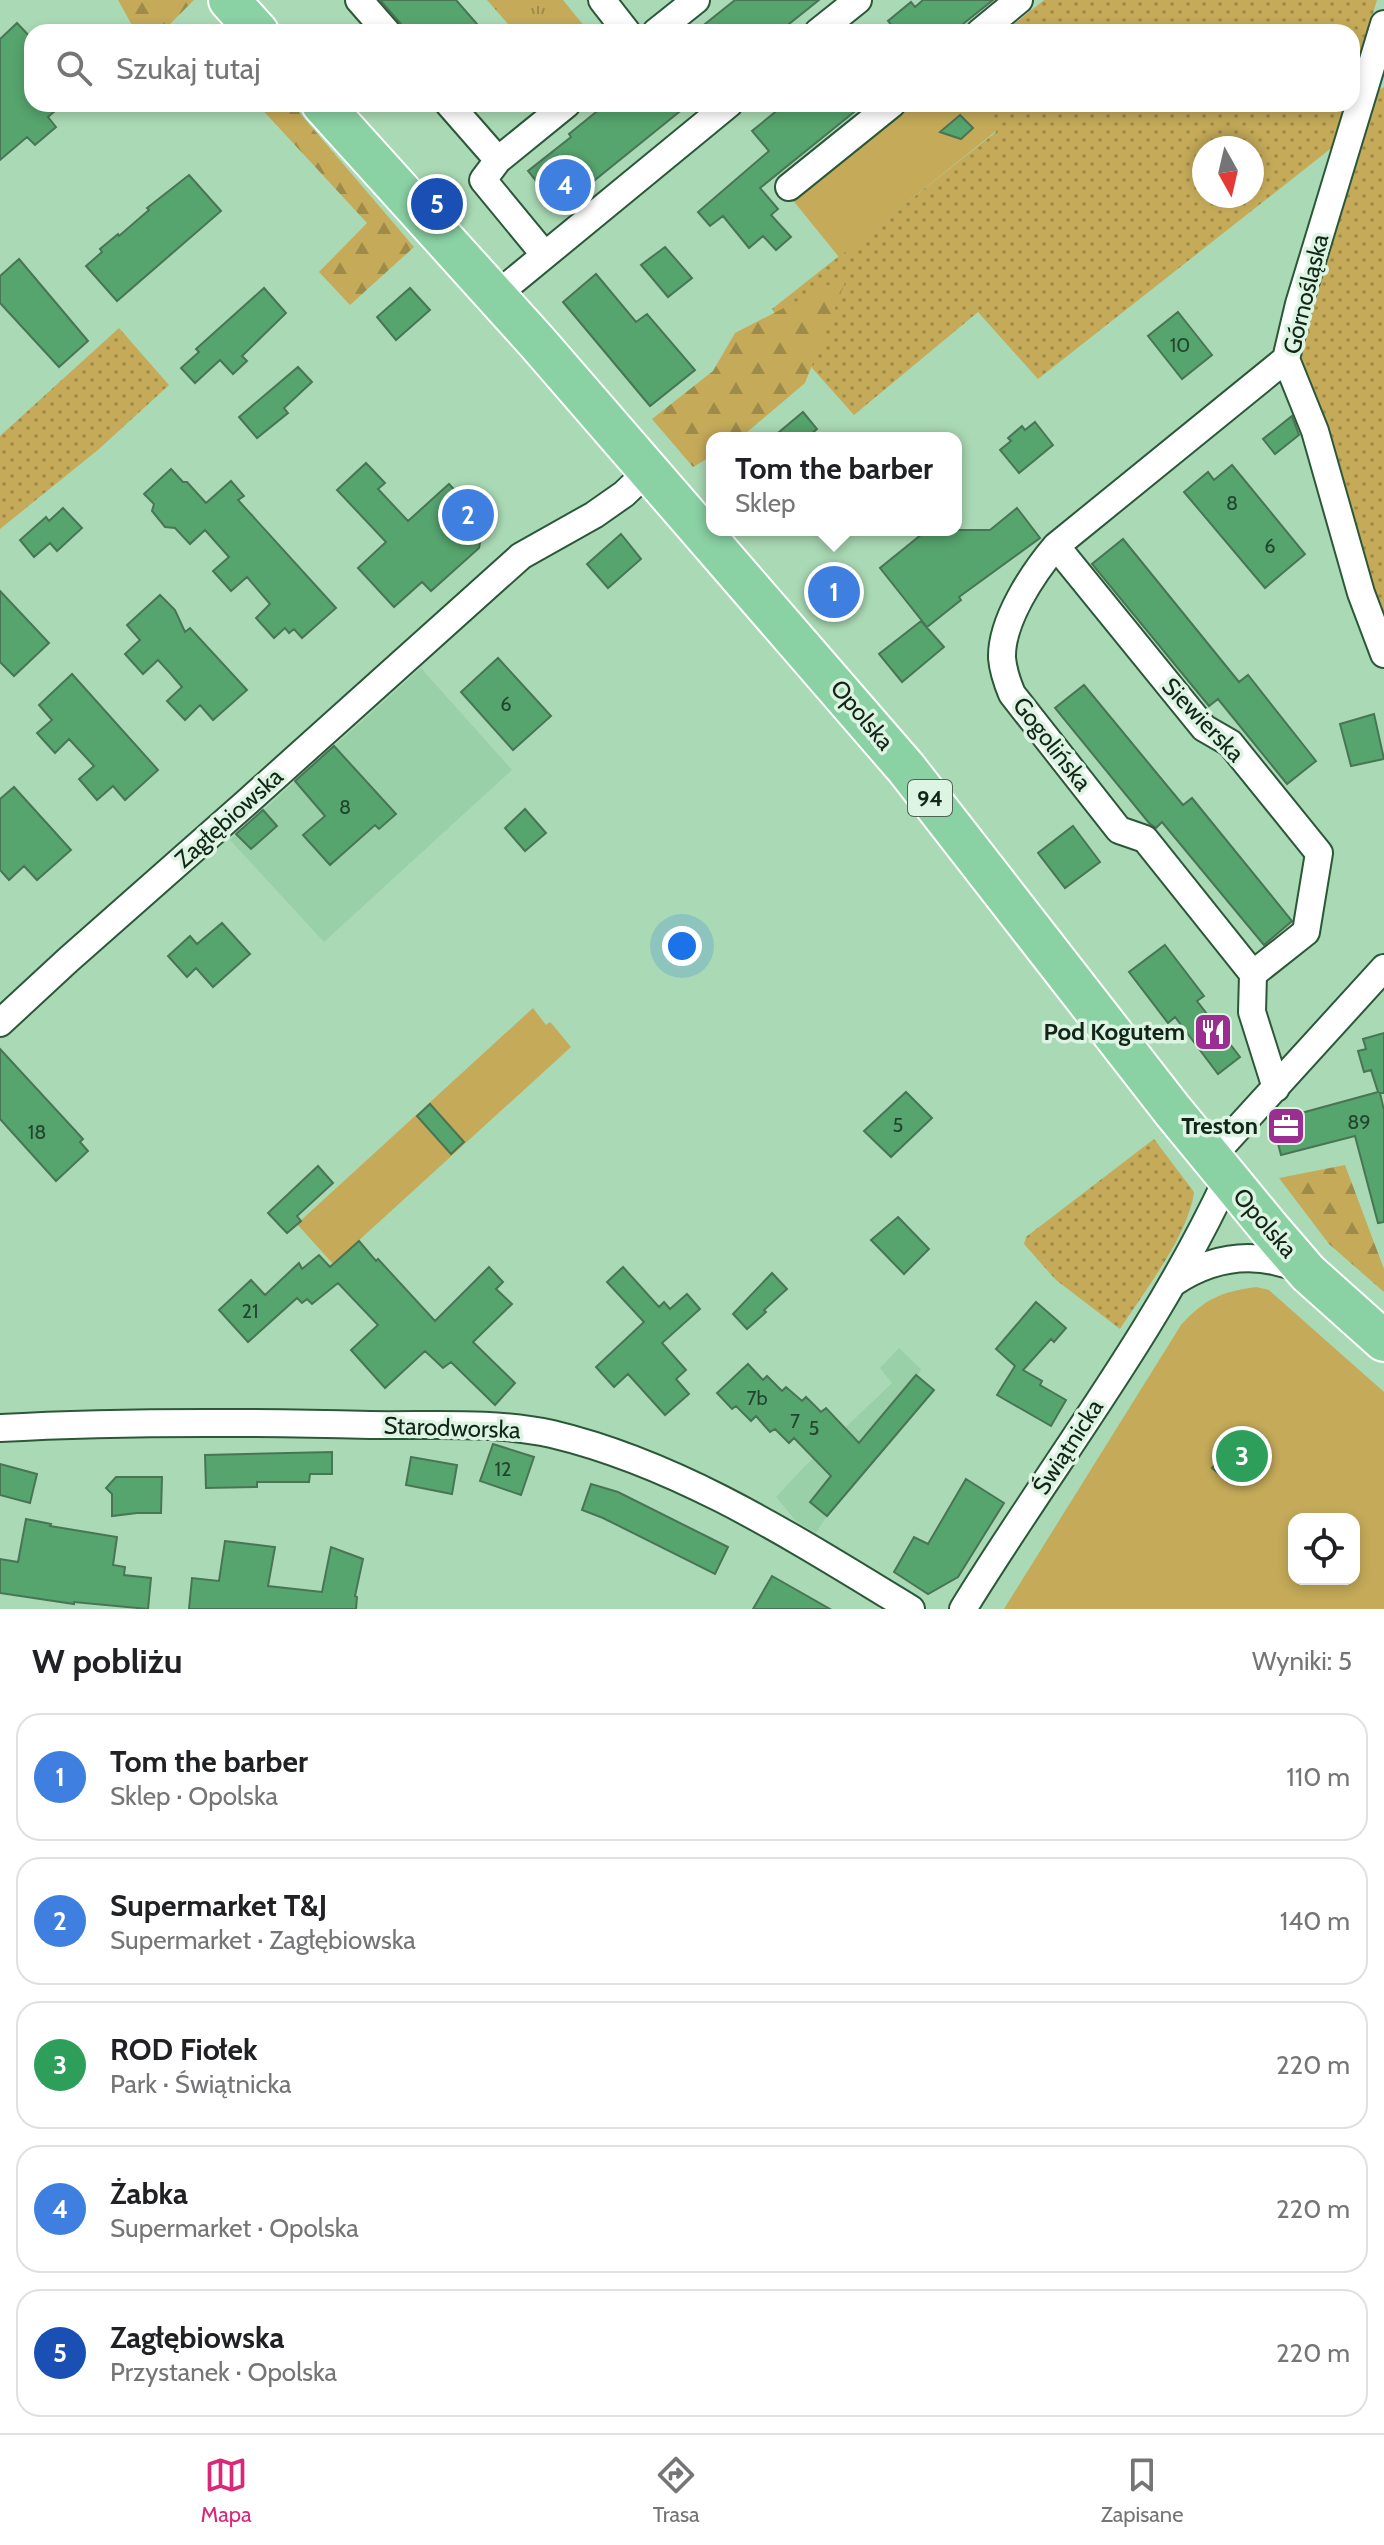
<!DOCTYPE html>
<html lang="pl">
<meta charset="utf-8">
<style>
body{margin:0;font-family:Cabin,sans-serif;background:#f6f6f6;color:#202124}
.controls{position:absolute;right:24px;bottom:24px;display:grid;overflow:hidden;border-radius:16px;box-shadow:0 4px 12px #0003}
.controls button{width:72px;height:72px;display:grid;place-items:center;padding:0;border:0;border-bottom:2px solid #e0e0e0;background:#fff;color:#202124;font:40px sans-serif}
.compass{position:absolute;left:1192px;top:136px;width:72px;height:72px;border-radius:50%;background:#fff;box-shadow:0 4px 12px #0003;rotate:172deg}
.you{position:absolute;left:682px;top:946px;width:28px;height:28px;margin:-20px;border:6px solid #fff;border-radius:50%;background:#1a73e8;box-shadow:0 0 0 12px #1a73e833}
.badge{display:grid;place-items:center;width:52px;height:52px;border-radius:50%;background:#db2777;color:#fff;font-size:26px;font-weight:700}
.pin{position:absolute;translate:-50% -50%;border:4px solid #fff;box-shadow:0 2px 8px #0006}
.popup{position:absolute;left:706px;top:432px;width:256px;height:104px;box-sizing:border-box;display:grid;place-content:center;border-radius:16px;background:#fff;filter:drop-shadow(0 2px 6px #0005);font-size:26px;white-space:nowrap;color:#757577}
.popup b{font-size:30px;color:#202124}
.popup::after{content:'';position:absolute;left:50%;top:100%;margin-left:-16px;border:16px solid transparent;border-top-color:#fff}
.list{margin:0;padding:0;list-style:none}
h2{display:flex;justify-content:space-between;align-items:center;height:104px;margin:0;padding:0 32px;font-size:34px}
h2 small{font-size:26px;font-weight:400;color:#757577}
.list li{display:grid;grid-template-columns:52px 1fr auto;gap:24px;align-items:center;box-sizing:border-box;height:128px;margin:0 16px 16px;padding:0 16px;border:2px solid #e0e0e0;border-radius:24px}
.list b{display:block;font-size:30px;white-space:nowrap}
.list p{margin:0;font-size:26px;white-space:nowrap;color:#757577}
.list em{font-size:26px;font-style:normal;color:#757577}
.icon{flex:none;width:44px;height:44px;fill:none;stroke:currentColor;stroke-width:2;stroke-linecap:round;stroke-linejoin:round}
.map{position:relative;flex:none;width:1384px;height:1609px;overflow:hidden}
.search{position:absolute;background:#fff;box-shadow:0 4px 12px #0003;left:24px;right:24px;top:24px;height:88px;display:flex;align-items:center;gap:20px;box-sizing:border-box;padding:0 28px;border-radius:24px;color:#757577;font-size:30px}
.sheet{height:824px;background:#fff}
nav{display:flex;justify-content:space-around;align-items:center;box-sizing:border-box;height:112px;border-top:2px solid #e0e0e0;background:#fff;font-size:22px;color:#757577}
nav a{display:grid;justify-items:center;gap:4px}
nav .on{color:#db2777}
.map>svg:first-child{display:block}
.built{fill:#9ad0a7}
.grass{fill:url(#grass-dots);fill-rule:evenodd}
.forest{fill:url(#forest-firs)}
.park{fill:url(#park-tufts)}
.garden{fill:#c4aa59;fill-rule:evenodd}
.building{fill:#56a46e;stroke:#497555;stroke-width:2}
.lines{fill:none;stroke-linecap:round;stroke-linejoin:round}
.minor-casing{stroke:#2c5839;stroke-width:30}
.primary-casing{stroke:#fff;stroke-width:44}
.minor{stroke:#fff;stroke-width:26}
.primary{stroke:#8ad1a4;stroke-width:40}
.labels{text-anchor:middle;stroke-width:7;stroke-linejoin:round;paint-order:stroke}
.number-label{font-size:20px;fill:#23452e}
.shield{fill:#dcf4e1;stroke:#4f6354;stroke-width:2}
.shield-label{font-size:22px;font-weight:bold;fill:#122518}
.street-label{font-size:24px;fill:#122518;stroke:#dcf4e1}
.poi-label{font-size:24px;font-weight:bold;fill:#122518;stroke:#dcf4e1;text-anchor:end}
</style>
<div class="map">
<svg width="1384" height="1609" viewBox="0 0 1384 1609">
<defs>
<pattern id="grass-dots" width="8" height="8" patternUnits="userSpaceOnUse" patternTransform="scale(2)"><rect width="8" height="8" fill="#c4aa59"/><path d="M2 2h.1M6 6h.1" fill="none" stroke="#9e8a49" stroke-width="1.8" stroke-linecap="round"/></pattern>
<pattern id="forest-firs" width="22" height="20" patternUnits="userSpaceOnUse" patternTransform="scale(2)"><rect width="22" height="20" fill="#c4aa59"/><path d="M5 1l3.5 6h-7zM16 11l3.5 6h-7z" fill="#9e8a49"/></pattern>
<pattern id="park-tufts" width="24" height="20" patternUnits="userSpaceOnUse" patternTransform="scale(2)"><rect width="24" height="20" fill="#c4aa59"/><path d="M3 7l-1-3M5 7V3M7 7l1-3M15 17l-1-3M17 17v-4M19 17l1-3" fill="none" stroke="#9e8a49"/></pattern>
</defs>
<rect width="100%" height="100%" fill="#aadab5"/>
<path class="built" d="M 421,668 L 512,770 L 324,942 L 230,840 Z
M 899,1348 L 921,1369 L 883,1450 L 827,1516 L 816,1533 L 796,1521 L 776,1497 L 804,1467 L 892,1383 L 880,1368 Z"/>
<path class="grass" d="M 1044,0 L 1377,0 L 1352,82 L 1352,32 L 1004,32 Z
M 1384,87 L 1384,635 L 1305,379 L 1301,350 L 1366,105 L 1373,93 Z
M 977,104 L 1345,104 L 1334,146 L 1038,379 L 978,312 L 854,415 L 813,369 L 772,309 L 996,132 ZM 1204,148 L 1252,148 L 1252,196 L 1204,196 Z
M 119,328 L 169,385 L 99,449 L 0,529 L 0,436 Z
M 1154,1139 L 1194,1192 C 1189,1234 1144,1292 1120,1329 L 1056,1280 L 1024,1244 L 1026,1237 Z"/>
<path class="forest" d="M 118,0 L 194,0 L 162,32 L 148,32 L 133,27 Z
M 257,104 L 292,104 L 414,247 L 350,305 L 319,272 L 367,223 Z
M 848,275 L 805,383 L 740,438 L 712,438 L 712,456 L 693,467 L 652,419 L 713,371 L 735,333 Z
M 1345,1165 L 1384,1269 L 1384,1292 L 1329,1244 L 1279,1178 Z"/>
<path class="park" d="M 487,0 L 563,0 L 589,32 L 515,32 Z"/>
<path class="garden" d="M 912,104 L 977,104 L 996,131 L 839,257 L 791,198 Z
M 533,1008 L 546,1025 L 550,1022 L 552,1024 L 571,1047 L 333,1264 L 297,1224 Z
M 1256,1287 L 1269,1290 L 1384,1392 L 1384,1609 L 1004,1609 L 1181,1325 C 1205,1299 1220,1292 1256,1287 ZM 1294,1519 L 1354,1519 L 1354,1579 L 1294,1579 Z"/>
<path class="building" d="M 380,0 L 456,0 L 484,32 L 408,32 Z
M 735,0 L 819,0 L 779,32 L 695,32 Z
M 923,0 L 993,0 L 953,32 L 897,32 L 888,21 L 911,2 L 915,7 Z
M 17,23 L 32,39 L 32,104 L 63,104 L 48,117 L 56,127 L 35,145 L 27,137 L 0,160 L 0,39 Z
M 606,104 L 689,104 L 559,209 L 528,171 L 571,137 L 569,134 Z
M 785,104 L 864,104 L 760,188 L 778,209 L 771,215 L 791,237 L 776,250 L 763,236 L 749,248 L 723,216 L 710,226 L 698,212 L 769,151 L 752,131 Z
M 960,115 L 973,128 L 961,139 L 940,132 Z
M 189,175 L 221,211 L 117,301 L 86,266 L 102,252 L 100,249 L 118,234 L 119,236 L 149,210 L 147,208 Z
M 665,247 L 692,278 L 668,297 L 641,265 Z
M 19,259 L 88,341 L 59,367 L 0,303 L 0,276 Z
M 596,274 L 636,322 L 647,314 L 695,370 L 650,406 L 563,302 Z
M 264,288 L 286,313 L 242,356 L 247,361 L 233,374 L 220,360 L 195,383 L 181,368 L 199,352 L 196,349 Z
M 410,288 L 430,310 L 396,340 L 377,317 Z
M 1178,312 L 1212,355 L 1182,379 L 1148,336 Z
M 298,367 L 312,382 L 284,408 L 288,413 L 257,438 L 239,417 Z
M 803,412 L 817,429 L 806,438 L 772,438 Z
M 1292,416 L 1299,435 L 1275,454 L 1263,439 Z
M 1035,422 L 1053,445 L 1019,473 L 1000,450 L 1011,441 L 1008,438 L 1022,426 L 1025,430 Z
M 366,463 L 385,483 L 378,489 L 408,521 L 449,484 L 484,522 L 479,548 L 431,591 L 422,582 L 394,607 L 358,568 L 386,542 L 337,490 Z
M 1232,465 L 1305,554 L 1265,588 L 1184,492 L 1208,472 L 1214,480 Z
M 171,469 L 183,482 L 187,482 L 206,503 L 231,481 L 244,496 L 238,500 L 336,608 L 302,638 L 294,629 L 289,633 L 285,628 L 274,638 L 256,618 L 270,604 L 247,577 L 231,591 L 213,571 L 229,557 L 205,530 L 190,544 L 175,528 L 165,527 L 152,511 L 154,504 L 144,494 Z
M 63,508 L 82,528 L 57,551 L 50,543 L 34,557 L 20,540 L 46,517 L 49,521 Z
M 1017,508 L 1040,538 L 959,597 L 961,600 L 927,627 L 880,568 L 927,530 L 990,530 Z
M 621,534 L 641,559 L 608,588 L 587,564 Z
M 1123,539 L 1239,682 L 1248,675 L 1316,761 L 1287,784 L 1218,699 L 1209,706 L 1092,564 Z
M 839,575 L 850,589 L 829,606 L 817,592 Z
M 0,591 L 49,643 L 14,676 L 0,662 Z
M 160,595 L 175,610 L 185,632 L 190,628 L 247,690 L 213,720 L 200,705 L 185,720 L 167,701 L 182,687 L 170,673 L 158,660 L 143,674 L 125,654 L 140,640 L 127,625 Z
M 921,621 L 944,647 L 902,682 L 879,654 Z
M 498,658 L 551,716 L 513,750 L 461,692 Z
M 72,674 L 158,770 L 125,800 L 113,786 L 97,800 L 79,779 L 94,766 L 82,753 L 69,739 L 55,753 L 37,733 L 52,720 L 39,705 Z
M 1084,685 L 1183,805 L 1192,798 L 1292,921 L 1264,945 L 1162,822 L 1156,828 L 1149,823 L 1055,708 Z
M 1374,714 L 1384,759 L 1351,766 L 1340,724 Z
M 334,746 L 396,814 L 379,829 L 375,825 L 330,865 L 303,835 L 325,816 L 295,781 Z
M 14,787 L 71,850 L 37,880 L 24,866 L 9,880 L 0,870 L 0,799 Z
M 525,809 L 546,833 L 525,851 L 505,828 Z
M 263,810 L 277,826 L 251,849 L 236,834 Z
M 1073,826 L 1100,862 L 1065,888 L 1038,853 Z
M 222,923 L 250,954 L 213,987 L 196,968 L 187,977 L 168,956 L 190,936 L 197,944 Z
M 1165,945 L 1204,996 L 1197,1001 L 1240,1057 L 1218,1074 L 1175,1017 L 1168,1023 L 1129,972 Z
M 1384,1033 L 1384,1093 L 1380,1093 L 1384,1110 L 1384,1222 L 1378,1223 L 1355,1136 L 1281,1155 L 1272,1121 L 1378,1092 L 1371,1070 L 1364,1072 L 1358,1051 L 1366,1049 L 1363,1039 Z
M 0,1049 L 83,1139 L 80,1142 L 88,1151 L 56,1181 L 0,1119 Z
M 906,1092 L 932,1118 L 891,1157 L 864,1131 Z
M 430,1104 L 464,1142 L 451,1154 L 417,1116 Z
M 318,1166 L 333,1183 L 297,1216 L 301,1221 L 287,1233 L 268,1213 Z
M 898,1217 L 929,1249 L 904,1274 L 871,1240 Z
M 359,1241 L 376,1261 L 378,1259 L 435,1321 L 489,1267 L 503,1282 L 496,1289 L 512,1304 L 473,1342 L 515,1383 L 495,1405 L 451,1362 L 443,1368 L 425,1351 L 385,1388 L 351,1350 L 378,1325 L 338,1283 L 312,1304 L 307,1299 L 302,1303 L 297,1298 L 248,1342 L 219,1310 L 251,1280 L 265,1295 L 299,1263 L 302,1269 L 319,1255 L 330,1267 Z
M 623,1267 L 659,1307 L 664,1302 L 670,1309 L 687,1294 L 700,1309 L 662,1343 L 686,1370 L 676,1379 L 689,1394 L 665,1415 L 628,1374 L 614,1387 L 596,1367 L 644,1322 L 607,1282 Z
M 772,1273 L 787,1289 L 764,1310 L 766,1312 L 747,1329 L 733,1314 Z
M 1036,1302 L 1066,1328 L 1054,1342 L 1051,1339 L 1023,1370 L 1042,1381 L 1040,1385 L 1066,1400 L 1051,1426 L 997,1395 L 1015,1366 L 996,1349 Z
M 748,1364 L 763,1380 L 767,1376 L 782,1391 L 786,1387 L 802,1401 L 806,1397 L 821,1412 L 826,1408 L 859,1443 L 916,1375 L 934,1390 L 827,1516 L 810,1502 L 831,1476 L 794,1438 L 789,1443 L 775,1429 L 770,1432 L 756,1416 L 751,1421 L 736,1406 L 732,1409 L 717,1393 Z
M 493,1444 L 534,1457 L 521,1495 L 480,1481 Z
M 1229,1448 L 1244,1461 L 1227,1481 L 1212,1468 Z
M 332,1452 L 332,1474 L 310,1474 L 309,1482 L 257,1482 L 257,1487 L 206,1488 L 205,1455 Z
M 411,1457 L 457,1465 L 452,1494 L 406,1485 Z
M 0,1464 L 37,1474 L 30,1503 L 0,1495 Z
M 116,1477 L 162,1477 L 161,1513 L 137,1513 L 112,1516 L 112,1494 L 106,1488 Z
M 966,1479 L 1004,1503 L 958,1577 L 928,1594 L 894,1572 L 914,1537 L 928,1544 Z
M 591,1484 L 618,1492 L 728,1547 L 715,1574 L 603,1518 L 582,1510 Z
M 26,1519 L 51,1524 L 50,1526 L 117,1537 L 113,1565 L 125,1567 L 124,1575 L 151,1578 L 148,1609 L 74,1602 L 74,1604 L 0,1593 L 0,1559 L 18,1562 Z
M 225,1541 L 275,1547 L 268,1586 L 322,1592 L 331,1547 L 363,1559 L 355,1596 L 357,1597 L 356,1609 L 189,1609 L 192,1578 L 219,1581 Z
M 772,1576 L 830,1609 L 753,1609 Z"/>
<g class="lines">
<g class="minor-casing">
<path id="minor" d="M 359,0 L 387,32
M 602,0 L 627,32
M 1384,24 L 1299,304 L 1286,359 L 1315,431 L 1361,593 L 1384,654
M 656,32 L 696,0
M 818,32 L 858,0
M 980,32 L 1019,0
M 449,104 L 498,160
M 789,187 L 892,104
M 544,254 L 483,180 L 498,160 L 567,104
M 494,297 L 729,104
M 1056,546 L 1204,728 L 1230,743 L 1319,853 L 1306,932 L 1253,974
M 0,1023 L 68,960 L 246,803 L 521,556 L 594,515 L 624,494 L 648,471
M 1276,1088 L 1252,1012 L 1253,974 L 1145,839 L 1119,830 L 1012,694 C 1007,682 1003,670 1002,658 C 1001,621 1033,573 1056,546 L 1286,359
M 1210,1159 L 1384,968
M 1173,1283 C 1213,1256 1256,1250 1302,1270
M 0,1428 C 123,1421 247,1422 370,1425 C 430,1426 493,1421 552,1434 C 682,1465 797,1540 911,1609
M 963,1609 C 1051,1466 1156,1332 1227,1179"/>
</g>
<g class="primary-casing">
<path id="primary" d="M 229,0 L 258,32
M 322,104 L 537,342 L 906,768 L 1173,1111 L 1270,1229 L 1308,1273 L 1384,1341"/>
</g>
<use href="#minor" class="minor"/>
<use href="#primary" class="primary"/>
</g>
<defs>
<g id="restaurant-square" transform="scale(2)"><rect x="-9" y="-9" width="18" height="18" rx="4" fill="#9b2f91" stroke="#dcf4e1"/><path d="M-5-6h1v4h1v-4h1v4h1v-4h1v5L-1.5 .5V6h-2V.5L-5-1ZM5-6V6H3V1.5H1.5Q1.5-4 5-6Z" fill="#fff"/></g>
<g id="office-square" transform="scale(2)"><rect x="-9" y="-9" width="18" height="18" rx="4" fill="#9b2f91" stroke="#dcf4e1"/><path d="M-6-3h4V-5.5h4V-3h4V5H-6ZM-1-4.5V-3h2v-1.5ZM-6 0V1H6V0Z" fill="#fff"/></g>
</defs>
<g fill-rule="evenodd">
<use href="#restaurant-square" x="1213" y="1032"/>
<use href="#office-square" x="1286" y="1126"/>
</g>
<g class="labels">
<g class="number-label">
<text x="1180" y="352">10</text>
<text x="1232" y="510">8</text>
<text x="1270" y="553">6</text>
<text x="506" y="711">6</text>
<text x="345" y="814">8</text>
<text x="1359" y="1129">89</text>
<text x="898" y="1132">5</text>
<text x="37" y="1139">18</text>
<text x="250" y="1318">21</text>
<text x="757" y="1405">7b</text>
<text x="795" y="1428">7</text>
<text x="814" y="1435">5</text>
<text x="503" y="1476">12</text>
</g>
<rect class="shield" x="908" y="780" width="44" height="36" rx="6"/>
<g class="shield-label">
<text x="930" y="806">94</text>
</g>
<g class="street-label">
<text transform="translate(1306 294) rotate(-76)" y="8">Górnośląska</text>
<text transform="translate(862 715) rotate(50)" y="8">Opolska</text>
<text transform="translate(1203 720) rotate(46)" y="8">Siewierska</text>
<text transform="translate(1052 744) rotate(52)" y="8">Gogolińska</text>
<text transform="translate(229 818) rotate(-42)" y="8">Zagłębiowska</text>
<text transform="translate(1265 1223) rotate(49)" y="8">Opolska</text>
<text transform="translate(452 1428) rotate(2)" y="8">Starodworska</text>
<text transform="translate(1068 1447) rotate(-57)" y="8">Świątnicka</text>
</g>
<g class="poi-label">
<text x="1185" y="1040">Pod Kogutem</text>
<text x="1258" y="1134">Treston</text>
</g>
</g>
</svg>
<div class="controls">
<button><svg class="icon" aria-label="locate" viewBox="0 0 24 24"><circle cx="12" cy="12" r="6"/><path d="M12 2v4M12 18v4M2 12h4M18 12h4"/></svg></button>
</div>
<svg class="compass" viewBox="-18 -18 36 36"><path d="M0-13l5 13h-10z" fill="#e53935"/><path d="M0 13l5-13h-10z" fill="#757577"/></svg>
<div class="you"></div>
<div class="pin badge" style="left:834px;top:592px;background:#3f7fe0">1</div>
<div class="popup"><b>Tom the barber</b>Sklep</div>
<div class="pin badge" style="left:468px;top:515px;background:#3f7fe0">2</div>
<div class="pin badge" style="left:1242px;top:1456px;background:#2e9e5b">3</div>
<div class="pin badge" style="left:565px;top:185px;background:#3f7fe0">4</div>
<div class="pin badge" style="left:437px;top:204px;background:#1a4fb4">5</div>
<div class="search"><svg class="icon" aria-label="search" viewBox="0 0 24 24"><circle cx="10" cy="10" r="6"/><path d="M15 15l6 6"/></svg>Szukaj tutaj</div>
</div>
<section class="sheet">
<h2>W pobliżu<small>Wyniki: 5</small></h2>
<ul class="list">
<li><span class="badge" style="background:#3f7fe0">1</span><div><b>Tom the barber</b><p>Sklep · Opolska</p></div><em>110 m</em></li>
<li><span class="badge" style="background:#3f7fe0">2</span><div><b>Supermarket T&amp;J</b><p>Supermarket · Zagłębiowska</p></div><em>140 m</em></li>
<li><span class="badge" style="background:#2e9e5b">3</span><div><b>ROD Fiołek</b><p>Park · Świątnicka</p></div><em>220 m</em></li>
<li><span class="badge" style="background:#3f7fe0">4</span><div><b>Żabka</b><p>Supermarket · Opolska</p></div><em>220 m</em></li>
<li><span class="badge" style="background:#1a4fb4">5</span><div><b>Zagłębiowska</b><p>Przystanek · Opolska</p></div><em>220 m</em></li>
</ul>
</section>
<nav>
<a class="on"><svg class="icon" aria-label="map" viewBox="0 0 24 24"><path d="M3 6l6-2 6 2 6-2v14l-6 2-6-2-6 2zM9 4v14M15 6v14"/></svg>Mapa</a>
<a><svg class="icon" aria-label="directions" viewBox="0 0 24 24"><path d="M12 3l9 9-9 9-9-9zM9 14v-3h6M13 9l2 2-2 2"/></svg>Trasa</a>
<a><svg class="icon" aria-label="saved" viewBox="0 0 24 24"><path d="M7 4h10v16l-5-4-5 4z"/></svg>Zapisane</a>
</nav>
